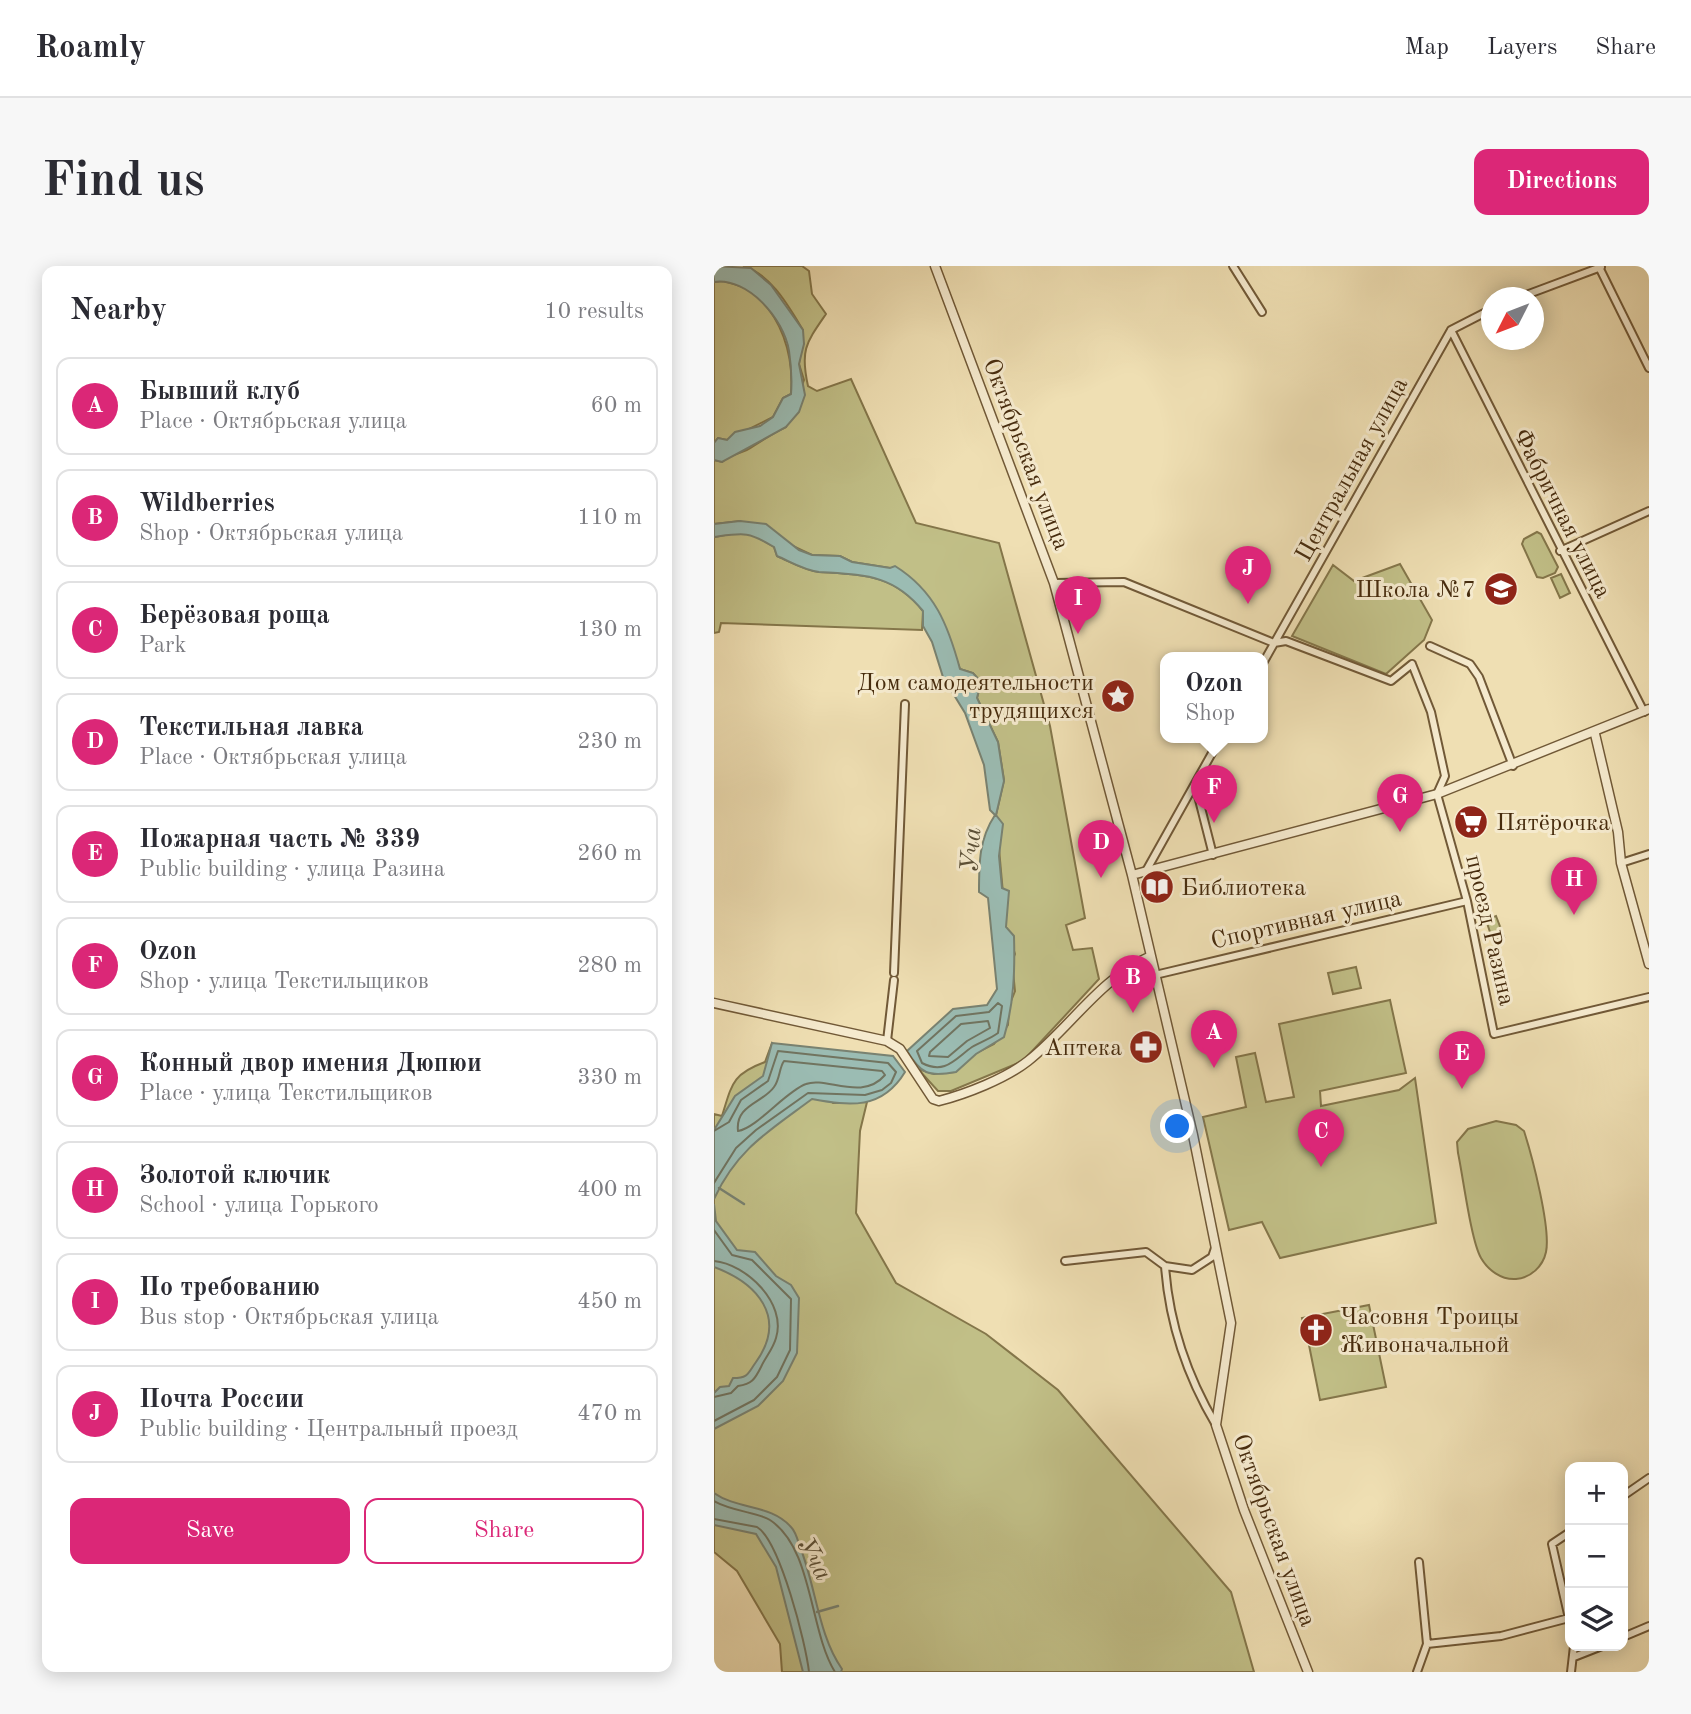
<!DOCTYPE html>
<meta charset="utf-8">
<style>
body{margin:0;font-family:"Old Standard TT",serif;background:#f7f7f7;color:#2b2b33}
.controls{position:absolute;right:21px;bottom:21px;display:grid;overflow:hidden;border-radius:14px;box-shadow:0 4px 18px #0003}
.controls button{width:63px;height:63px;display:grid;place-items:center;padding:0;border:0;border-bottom:2px solid #e1e1e2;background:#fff;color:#2b2b33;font:35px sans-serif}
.compass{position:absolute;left:767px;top:21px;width:63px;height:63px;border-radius:50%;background:#fff;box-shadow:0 4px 18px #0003;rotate:228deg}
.you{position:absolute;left:464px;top:861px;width:24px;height:24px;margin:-18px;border:5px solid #fff;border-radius:50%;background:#1a73e8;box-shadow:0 0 0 10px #1a73e833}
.badge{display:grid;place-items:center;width:46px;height:46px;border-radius:50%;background:#db2777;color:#fff;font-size:23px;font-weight:700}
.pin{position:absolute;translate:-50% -58px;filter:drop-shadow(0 2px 4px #0008)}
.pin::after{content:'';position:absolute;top:37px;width:24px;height:21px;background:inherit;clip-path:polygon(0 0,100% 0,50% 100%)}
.popup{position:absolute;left:446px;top:386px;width:108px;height:91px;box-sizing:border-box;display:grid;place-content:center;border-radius:14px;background:#fff;filter:drop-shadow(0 2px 5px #0005);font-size:23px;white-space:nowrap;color:#7c7c81}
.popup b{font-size:26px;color:#2b2b33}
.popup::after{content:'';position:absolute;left:50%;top:100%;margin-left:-14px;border:14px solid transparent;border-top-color:#fff}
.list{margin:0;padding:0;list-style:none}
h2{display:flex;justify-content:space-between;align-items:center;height:91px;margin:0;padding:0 28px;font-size:30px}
h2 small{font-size:23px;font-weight:400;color:#7c7c81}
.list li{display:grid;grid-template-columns:46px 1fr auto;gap:21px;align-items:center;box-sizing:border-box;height:98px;margin:0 14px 14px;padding:0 14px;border:2px solid #e1e1e2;border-radius:14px}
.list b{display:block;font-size:26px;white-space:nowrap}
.list p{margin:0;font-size:23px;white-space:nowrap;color:#7c7c81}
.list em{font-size:23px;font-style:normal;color:#7c7c81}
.actions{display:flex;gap:14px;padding:21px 28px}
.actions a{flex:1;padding:16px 0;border:2px solid #db2777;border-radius:14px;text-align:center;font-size:24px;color:#db2777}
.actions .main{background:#db2777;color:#fff}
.icon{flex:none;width:38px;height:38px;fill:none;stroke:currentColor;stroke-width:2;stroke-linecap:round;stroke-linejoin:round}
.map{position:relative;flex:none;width:935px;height:1406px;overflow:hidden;border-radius:14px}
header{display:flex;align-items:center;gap:42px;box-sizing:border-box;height:98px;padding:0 35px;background:#fff;border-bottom:2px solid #e1e1e2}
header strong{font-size:33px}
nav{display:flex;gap:38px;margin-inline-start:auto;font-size:24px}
.intro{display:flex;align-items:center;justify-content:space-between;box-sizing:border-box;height:168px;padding:0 42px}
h1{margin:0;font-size:49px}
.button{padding:18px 32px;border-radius:14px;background:#db2777;color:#fff;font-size:24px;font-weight:700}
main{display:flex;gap:42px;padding:0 42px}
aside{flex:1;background:#fff;border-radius:14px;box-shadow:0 4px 18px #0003}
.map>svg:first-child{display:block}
.green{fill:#c1bf87;stroke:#84764a;stroke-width:2}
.water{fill:#9bbcb3;stroke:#798271;stroke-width:2}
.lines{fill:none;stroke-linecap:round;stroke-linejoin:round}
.shore{stroke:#717460;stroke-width:2}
.stream{stroke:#798271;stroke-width:2.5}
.minor-casing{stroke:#715937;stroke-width:10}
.tertiary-casing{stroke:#715937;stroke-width:11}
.minor{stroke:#f5eace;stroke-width:6}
.tertiary{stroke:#f5eace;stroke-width:8}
.labels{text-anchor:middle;stroke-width:6;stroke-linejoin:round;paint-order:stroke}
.street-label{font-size:24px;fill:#472c0e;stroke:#f5eace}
.poi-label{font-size:24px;fill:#472c0e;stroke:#f5eace;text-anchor:end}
.water-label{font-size:26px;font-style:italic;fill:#5c5037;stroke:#f5eace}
</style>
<header>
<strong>Roamly</strong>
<nav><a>Map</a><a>Layers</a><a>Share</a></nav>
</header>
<div class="intro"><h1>Find us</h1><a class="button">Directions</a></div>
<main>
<aside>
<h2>Nearby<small>10 results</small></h2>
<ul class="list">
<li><span class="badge">A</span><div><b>Бывший клуб</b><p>Place · Октябрьская улица</p></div><em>60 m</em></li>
<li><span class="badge">B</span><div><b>Wildberries</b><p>Shop · Октябрьская улица</p></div><em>110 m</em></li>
<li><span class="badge">C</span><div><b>Берёзовая роща</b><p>Park</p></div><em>130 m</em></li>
<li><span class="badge">D</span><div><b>Текстильная лавка</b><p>Place · Октябрьская улица</p></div><em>230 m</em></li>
<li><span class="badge">E</span><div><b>Пожарная часть № 339</b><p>Public building · улица Разина</p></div><em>260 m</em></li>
<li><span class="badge">F</span><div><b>Ozon</b><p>Shop · улица Текстильщиков</p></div><em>280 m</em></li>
<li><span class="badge">G</span><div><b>Конный двор имения Дюпюи</b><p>Place · улица Текстильщиков</p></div><em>330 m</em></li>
<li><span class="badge">H</span><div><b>Золотой ключик</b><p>School · улица Горького</p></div><em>400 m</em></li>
<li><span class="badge">I</span><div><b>По требованию</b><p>Bus stop · Октябрьская улица</p></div><em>450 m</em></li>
<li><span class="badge">J</span><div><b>Почта России</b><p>Public building · Центральный проезд</p></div><em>470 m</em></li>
</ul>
<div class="actions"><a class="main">Save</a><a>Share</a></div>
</aside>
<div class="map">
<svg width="935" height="1406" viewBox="0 0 935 1406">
<rect width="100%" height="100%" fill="#efdfb3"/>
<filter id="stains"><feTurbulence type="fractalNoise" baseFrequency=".00286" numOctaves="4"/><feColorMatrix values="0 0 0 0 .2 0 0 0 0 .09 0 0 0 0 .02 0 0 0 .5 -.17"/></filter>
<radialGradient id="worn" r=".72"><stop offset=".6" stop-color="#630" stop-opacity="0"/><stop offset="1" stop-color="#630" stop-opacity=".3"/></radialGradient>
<path class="green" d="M 29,0 L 88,0 L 95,5 L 98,28 L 112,48 C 92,77 86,84 94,120 L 103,125 L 137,113 L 202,257 L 285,277 L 336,460 L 371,652 L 352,659 L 359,684 L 378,682 L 385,713 L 309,795 L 237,825 L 224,825 L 204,803 L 220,808 L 241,806 L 262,787 L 280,778 L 294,759 L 295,740 L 301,725 L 298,695 L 301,688 L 292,661 L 282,549 L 290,514 L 284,476 L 263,432 L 267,416 L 259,407 L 246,403 L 231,361 L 176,302 L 138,296 L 126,290 L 98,289 L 26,255 L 0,258 L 0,194 L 8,196 C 16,187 29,188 38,181 C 50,173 59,167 72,161 L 90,114 L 85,98 L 89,64 C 75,41 57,8 29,0 Z
M 9,15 C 17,17 28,20 35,24 C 68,48 80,90 77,128 L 69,132 L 59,151 L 13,174 L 4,172 L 0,177 L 0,16 Z
M 28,266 L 40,269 L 60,281 L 63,290 C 77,296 90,304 105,306 C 150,309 179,308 209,345 L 208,364 L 7,357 L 5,366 L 0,367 L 0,271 Z
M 823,266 L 827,268 L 844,301 L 841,307 L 829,312 L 823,311 L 808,278 L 810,273 Z
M 686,298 L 718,354 L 710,374 L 672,408 L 578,370 L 619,299 L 640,315 Z
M 847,308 L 856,327 L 846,332 L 837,312 Z
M 782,650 L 790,671 L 779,675 L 772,654 Z
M 642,701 L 647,722 L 619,728 L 614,707 Z
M 676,734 L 692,807 L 606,825 L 607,840 L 685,824 L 701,812 L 722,957 L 566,992 L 548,956 L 515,964 L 489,851 L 532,841 L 522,791 L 541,787 L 552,836 L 580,831 L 565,758 Z
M 58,777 L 119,837 L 153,836 L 146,865 L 142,947 L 182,1017 L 272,1068 L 344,1124 L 517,1326 L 540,1406 L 68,1406 L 66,1378 L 23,1305 L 0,1286 L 0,848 L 8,850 C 18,818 18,808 51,796 Z
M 782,855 L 802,859 L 810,865 C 818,890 837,962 832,986 C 829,1000 817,1012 802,1013 C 787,1014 774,1004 767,992 C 757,975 749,910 744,887 L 743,876 L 754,863 Z
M 655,1039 L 672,1121 L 606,1134 L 594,1074 L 607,1072 L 605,1058 L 590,1061 L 588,1052 Z"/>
<path class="water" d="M 0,0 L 37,2 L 57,19 L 89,64 L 90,78 L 85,98 L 91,129 L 85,146 L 72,161 L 8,196 L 0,194 L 0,177 L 4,172 L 13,174 L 21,166 L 46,160 L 59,151 L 69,132 L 77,128 C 78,115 77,98 75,85 C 70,53 34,11 0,16 Z
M 26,255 L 52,258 L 85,284 L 98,289 L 126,290 L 138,296 L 176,302 L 181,300 C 221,325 234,359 246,403 L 259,407 L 267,416 L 263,432 L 284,476 L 290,515 L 282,549 L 289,558 L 285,590 L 288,622 L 295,625 L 292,661 L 300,670 C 301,705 300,737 290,771 L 262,788 L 242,806 C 214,811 207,808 193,785 L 239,743 L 273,739 L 283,723 L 274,632 L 265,626 C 265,597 265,573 281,549 L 276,544 L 270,499 L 251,447 L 229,411 L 218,376 L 209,360 L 209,345 C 179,308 150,309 105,306 C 89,304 77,296 63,290 L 60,281 C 34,265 29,267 0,271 L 0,258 Z
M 58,777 L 179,790 L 191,806 C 168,844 136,840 98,833 C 55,865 23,883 0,933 L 0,864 L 21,830 L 49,810 Z
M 0,938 L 2,955 L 23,984 L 41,986 L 62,1010 L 77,1019 L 85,1032 L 83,1087 L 69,1115 L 44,1140 L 0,1163 L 0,1127 L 6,1121 L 15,1120 L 19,1112 C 35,1112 34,1107 42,1096 C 74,1051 43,1017 0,1001 Z
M 0,1227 C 24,1244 57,1238 77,1261 C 82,1266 84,1275 86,1281 C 102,1320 104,1369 128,1403 L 127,1406 L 89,1406 L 62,1301 L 42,1268 L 0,1259 Z"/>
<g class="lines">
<path class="shore" d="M 284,737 L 288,740 L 284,767 C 276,773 266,776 258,781 C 241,793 231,809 208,797 L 203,785 L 242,750 L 275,746 Z
M 274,755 L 276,762 L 253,775 L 234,791 L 215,790 L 216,786 L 247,758 Z
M 70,795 L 168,805 L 171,809 C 148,836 112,810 92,818 C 72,825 43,862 24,865 C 21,839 49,837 60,821 C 66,813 65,802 70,795 Z
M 0,865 L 15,856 L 27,834 L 54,815 L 64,785 L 174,797 L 182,806 L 177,817 L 168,824 L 151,829 L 94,827 L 42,864 L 22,882 L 0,917
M 0,964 L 18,989 L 38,994 L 77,1033 L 76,1084 L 63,1111 L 40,1134 L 0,1155
M 0,995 C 32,998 73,1037 62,1072 C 59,1083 51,1092 47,1101 C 41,1113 38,1118 24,1120 L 17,1127 L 0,1131
M 0,1235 C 17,1245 46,1247 56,1254 C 99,1282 95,1364 121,1406
M 0,1253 L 43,1261 C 66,1275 92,1378 95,1406"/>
<path class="stream" d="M 5,922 L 30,938
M 103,1346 L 124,1340"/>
<g class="minor-casing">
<path id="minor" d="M 519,0 L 548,46
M 886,3 L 935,102
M 804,32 L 887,1
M 737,64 L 930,446
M 846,285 L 935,245
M 340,317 L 410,316 L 560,377 L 572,375 L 677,415 L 698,398 L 717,446 L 731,510 L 723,528 L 753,635 L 780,768 L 935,731
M 716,380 L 756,398 L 765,411 L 799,500
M 549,397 L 737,64 L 778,43
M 481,518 L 499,589
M 907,597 L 935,588
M 432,605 L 507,471
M 180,707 L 191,438
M 441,709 L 753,635
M 173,775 L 180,714
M 351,995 L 432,986 L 451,1000 C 455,1056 473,1110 502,1159
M 451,1000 L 478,1004 L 498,991 L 501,982
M 909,1230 L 935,1212
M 856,1266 L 838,1278 L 856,1357
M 909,1371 L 935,1360
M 713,1378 L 787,1370 L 855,1352
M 860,1391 L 888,1380
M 703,1406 L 713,1378 L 705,1296
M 857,1406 L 860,1380"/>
</g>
<g class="tertiary-casing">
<path id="tertiary" d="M 221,0 L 340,317 L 418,609 L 479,869 L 517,1057 L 502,1159 L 530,1244 L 594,1406
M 881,468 L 904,566 L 907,597 L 935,698
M 418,609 L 723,528 L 935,443
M 0,737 L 173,775 L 186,783 L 219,833 L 225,835 C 252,828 291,813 314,795 C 357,761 385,713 437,690"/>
</g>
<use href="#minor" class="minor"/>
<use href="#tertiary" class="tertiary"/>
</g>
<defs>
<g id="school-disc" transform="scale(1.75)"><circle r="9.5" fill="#8f2418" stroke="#f5eace"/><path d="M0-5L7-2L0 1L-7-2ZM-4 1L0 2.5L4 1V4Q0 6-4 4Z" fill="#fff"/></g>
<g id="sight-disc" transform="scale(1.75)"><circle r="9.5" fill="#8f2418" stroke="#f5eace"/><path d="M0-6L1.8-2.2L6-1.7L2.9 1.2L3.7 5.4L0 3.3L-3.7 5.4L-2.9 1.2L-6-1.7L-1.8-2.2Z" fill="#fff"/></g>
<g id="supermarket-disc" transform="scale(1.75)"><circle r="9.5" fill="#8f2418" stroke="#f5eace"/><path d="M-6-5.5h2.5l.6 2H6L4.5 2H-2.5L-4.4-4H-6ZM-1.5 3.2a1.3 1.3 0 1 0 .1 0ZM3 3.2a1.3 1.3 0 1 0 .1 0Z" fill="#fff"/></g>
<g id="library-disc" transform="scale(1.75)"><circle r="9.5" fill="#8f2418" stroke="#f5eace"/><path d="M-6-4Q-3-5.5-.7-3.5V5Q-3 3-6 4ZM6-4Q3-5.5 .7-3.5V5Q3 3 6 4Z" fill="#fff"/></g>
<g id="pharmacy-disc" transform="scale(1.75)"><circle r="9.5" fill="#8f2418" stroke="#f5eace"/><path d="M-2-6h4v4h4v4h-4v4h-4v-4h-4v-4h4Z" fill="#fff"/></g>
<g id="church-disc" transform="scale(1.75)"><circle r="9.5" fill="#8f2418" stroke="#f5eace"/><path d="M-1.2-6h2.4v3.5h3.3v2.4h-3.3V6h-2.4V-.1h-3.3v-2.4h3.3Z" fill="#fff"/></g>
</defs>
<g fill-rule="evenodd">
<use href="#school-disc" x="787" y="323"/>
<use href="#sight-disc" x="404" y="430"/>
<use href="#supermarket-disc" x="757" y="556"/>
<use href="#library-disc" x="443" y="621"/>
<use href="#pharmacy-disc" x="432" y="781"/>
<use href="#church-disc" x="602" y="1064"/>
</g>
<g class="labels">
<g class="street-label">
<text transform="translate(313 188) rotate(69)" y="8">Октябрьская улица</text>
<text transform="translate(637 203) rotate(-61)" y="8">Центральная улица</text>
<text transform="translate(849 247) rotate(63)" y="8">Фабричная улица</text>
<text transform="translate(592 653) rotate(-13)" y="8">Спортивная улица</text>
<text transform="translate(777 664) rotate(77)" y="8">проезд Разина</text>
<text transform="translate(561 1264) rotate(70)" y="8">Октябрьская улица</text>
</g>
<g class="poi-label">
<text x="762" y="331">Школа №7</text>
<text x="380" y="424">Дом самодеятельности<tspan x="380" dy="28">трудящихся</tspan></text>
<text x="782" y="564" text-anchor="start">Пятёрочка</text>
<text x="467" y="629" text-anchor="start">Библиотека</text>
<text x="408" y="789">Аптека</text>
<text x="626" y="1058" text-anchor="start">Часовня Троицы<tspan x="626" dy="28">Живоначальной</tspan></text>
</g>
<g class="water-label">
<text transform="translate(256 584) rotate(-86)" y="9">Уча</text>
<text transform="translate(101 1292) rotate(60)" y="9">Уча</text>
</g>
</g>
<rect width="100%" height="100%" filter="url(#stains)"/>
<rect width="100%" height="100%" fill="url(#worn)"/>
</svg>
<div class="controls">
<button>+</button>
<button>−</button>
<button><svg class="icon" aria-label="layers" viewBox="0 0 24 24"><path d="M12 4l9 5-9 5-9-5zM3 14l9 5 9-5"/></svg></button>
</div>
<svg class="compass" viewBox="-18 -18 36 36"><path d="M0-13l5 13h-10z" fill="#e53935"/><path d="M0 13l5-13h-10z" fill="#7c7c81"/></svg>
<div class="you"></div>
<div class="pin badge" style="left:500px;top:802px">A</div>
<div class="pin badge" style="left:419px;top:747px">B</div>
<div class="pin badge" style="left:607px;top:901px">C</div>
<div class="pin badge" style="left:387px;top:612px">D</div>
<div class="pin badge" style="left:748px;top:823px">E</div>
<div class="pin badge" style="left:500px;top:557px">F</div>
<div class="popup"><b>Ozon</b>Shop</div>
<div class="pin badge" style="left:686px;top:566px">G</div>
<div class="pin badge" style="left:860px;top:649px">H</div>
<div class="pin badge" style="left:364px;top:368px">I</div>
<div class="pin badge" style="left:534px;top:338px">J</div>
</div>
</main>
